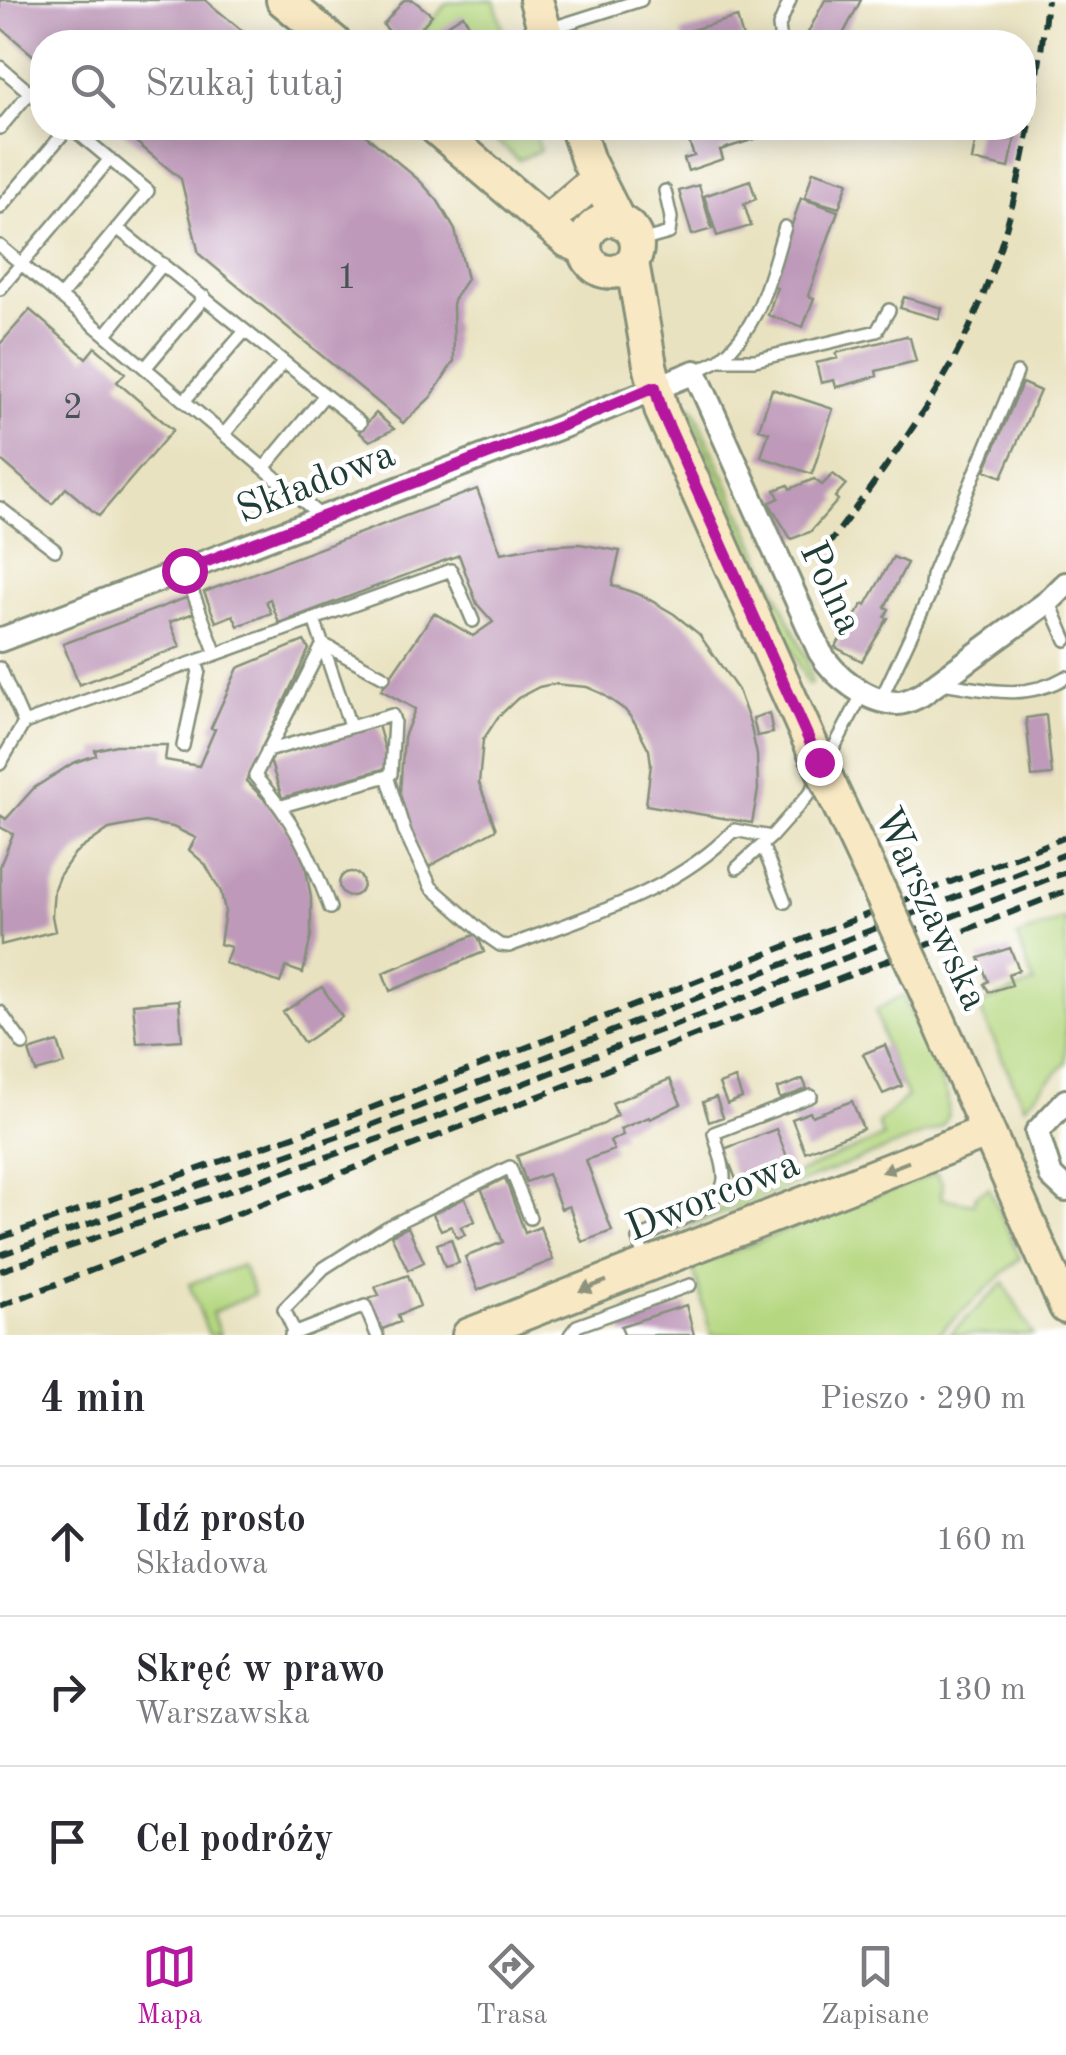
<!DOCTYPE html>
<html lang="pl">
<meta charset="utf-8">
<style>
body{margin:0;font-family:"Old Standard TT",serif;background:#f2f2f3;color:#2b2b33}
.stop{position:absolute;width:30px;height:30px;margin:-22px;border:8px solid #b5179e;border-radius:50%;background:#fff}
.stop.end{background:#b5179e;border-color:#fff;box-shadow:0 2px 10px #0008}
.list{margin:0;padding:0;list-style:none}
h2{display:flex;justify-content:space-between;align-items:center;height:130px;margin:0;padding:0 40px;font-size:42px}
h2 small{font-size:32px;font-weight:400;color:#7c7c81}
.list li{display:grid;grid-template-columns:65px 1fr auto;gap:30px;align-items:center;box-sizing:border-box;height:150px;padding:0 40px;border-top:2px solid #e1e1e2}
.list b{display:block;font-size:38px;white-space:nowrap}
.list p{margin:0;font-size:32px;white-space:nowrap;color:#7c7c81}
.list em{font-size:32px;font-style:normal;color:#7c7c81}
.icon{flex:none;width:55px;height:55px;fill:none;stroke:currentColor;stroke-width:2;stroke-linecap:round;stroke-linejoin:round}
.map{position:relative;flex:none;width:1066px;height:1335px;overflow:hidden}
.search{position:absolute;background:#fff;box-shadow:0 5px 25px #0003;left:30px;right:30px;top:30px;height:110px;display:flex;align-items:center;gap:25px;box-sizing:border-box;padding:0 35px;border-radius:40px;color:#7c7c81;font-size:38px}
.sheet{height:580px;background:#fff}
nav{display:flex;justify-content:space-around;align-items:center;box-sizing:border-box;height:140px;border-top:2px solid #e1e1e2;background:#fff;font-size:28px;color:#7c7c81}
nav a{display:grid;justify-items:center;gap:5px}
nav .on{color:#b5179e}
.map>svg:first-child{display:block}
.green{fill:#b5d77f;stroke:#6a8a5a;stroke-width:2.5}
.building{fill:#be99b9}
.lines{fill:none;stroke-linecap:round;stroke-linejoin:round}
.lane-casing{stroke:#84907a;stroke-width:16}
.street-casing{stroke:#84907a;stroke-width:28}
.secondary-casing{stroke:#84907a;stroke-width:38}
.lane{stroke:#fff;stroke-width:11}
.street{stroke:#fff;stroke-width:22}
.secondary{stroke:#f8e8c3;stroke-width:32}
.rail{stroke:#1f3d34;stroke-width:6;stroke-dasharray:15 8;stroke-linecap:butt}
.secondary-bridge-casing{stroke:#84907a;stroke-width:38;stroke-linecap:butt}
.secondary-bridge{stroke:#f8e8c3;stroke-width:32}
.oneway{fill:#8c927c}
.route{stroke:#b5179e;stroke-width:12}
.labels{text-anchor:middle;stroke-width:9;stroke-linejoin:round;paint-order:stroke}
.number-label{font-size:35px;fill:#475455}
.street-label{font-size:40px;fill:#1f3d34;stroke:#fff}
</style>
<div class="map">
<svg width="1066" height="1335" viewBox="0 0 1066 1335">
<rect width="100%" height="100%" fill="#fff"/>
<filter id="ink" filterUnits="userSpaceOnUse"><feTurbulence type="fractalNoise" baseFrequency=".01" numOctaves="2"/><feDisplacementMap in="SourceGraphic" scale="20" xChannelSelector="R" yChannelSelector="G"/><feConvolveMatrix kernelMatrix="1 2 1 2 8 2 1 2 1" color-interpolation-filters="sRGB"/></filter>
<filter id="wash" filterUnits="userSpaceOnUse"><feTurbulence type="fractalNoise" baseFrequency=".0048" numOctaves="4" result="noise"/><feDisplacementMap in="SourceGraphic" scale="40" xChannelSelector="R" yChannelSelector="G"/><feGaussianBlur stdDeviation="2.25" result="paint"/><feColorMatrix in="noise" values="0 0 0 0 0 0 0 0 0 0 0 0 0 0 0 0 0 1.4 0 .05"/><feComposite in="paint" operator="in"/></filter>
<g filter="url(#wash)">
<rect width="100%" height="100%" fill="#e9e2c0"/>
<path class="green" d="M 468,0 L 494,0 L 507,42 L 414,42 L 447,3 Z
M 481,128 L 533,128 L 540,150 L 519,160 Z
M 686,406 L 694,409 L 807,660 L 812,684 L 808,685 Z
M 1066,918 L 1066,1063 L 1024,1106 L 978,1005 L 1034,983 L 1017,937 Z
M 903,995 L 947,1095 C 949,1108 950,1118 940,1128 L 675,1232 L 739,1198 L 883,1137 L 878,1123 L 907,1097 L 885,1045 L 876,1010 Z
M 936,1173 L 943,1184 L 941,1198 L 973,1204 L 976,1195 L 989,1188 L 1020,1258 L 937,1335 L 711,1335 L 693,1267 Z
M 242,1265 L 254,1294 L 212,1313 L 220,1335 L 209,1335 L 189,1284 Z
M 1004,1283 L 1033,1335 L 949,1335 Z"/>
<g id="blocks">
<path class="building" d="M 0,0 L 205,0 L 256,42 L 42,42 L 42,63 L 0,27 Z
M 404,0 L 413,0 L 432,15 L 409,42 L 400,42 L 383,25 Z
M 825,0 L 861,0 L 839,42 L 803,42 Z
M 463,15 L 475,33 L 459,42 L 449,42 L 441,29 Z
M 737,17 L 743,38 L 726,42 L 684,42 L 681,33 Z
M 119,128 L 357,128 L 420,181 L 438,201 L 455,230 L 467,279 L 453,300 L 454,361 L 431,397 L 403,423 L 199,254 L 181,179 Z
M 684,128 L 751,128 L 755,139 L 720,150 L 723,159 L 688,171 L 684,159 L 694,156 Z
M 978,128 L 1017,128 L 1009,168 L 972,160 Z
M 813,171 L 848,182 L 839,208 L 805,198 Z
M 750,180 L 756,199 L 744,204 L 751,226 L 717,236 L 704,196 Z
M 699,185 L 712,229 L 692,235 L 679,191 Z
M 801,198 L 838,211 L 808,296 L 814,298 L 803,327 L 768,315 L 777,288 L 771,286 Z
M 904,297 L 942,308 L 939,319 L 900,308 Z
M 30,310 L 86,358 L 95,347 L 125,373 L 117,382 L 173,430 L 99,516 L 66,488 L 52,504 L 0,459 L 0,344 Z
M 906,336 L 910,338 L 916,361 L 876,371 L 877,376 L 846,385 L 836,387 L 834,380 L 821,383 L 816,363 L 838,358 L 836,353 Z
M 1022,383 L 1040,391 L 1002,477 L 985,470 Z
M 772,389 L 833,409 L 812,474 L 761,457 L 769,432 L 759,429 Z
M 376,413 L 394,429 L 370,441 L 359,432 Z
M 833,474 L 846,484 L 835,497 L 838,500 L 810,532 L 791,539 L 769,503 L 779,498 L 775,490 L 788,485 L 790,489 L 814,479 L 822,485 Z
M 477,489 L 501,553 L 538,546 L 579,544 L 620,551 L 612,585 L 643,596 L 674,614 L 699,634 L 738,690 L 750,723 L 757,755 L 758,790 L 752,823 L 646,805 L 651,764 L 649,750 L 635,723 L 625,710 L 601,693 L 587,687 L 553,684 L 539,687 L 518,698 L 498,717 L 483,740 L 479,783 L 496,829 L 428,867 L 404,816 L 400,793 L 404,737 L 415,709 L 381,690 L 434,613 L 473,636 L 493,622 L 477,604 L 459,555 L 279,623 L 270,599 L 266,601 L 271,613 L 238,626 L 233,615 L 216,622 L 204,592 Z
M 893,557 L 907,563 L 885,607 L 889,609 L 885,617 L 888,618 L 862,661 L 835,647 L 863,604 L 866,605 Z
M 188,597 L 194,613 L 170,622 L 180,647 L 79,685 L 63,644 Z
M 304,641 L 309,649 L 246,781 L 270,805 L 289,831 L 305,864 L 311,898 L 311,936 L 303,973 L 286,967 L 280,983 L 225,963 L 231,947 L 220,944 L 225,911 L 221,892 L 205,864 L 189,850 L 196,838 L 173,827 L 145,822 L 109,829 L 75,853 L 59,876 L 54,889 L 52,916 L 55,931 L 1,945 L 0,866 L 13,834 L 0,827 L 0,815 L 6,819 L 34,788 L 73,763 L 96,755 L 95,750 L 116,745 L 167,745 L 165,760 L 199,766 L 215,729 L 211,728 L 238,668 Z
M 769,713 L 773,733 L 757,736 L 753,718 Z
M 1046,715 L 1052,775 L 1032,777 L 1026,718 Z
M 378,725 L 390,767 L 282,798 L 269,757 Z
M339 884a12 12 0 1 1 24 0a12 12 0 1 1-24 0Z
M 477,934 L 484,952 L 390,991 L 383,973 Z
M 1010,948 L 1019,970 L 1008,974 L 1012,985 L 989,992 L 984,984 L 988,981 L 979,958 Z
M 322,987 L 342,1017 L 304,1043 L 283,1012 Z
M 179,1000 L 182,1040 L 137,1043 L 133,1004 Z
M 58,1042 L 65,1064 L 36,1072 L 29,1051 Z
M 885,1045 L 902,1086 L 883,1094 L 863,1054 Z
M 735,1078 L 742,1098 L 727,1104 L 719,1084 Z
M 670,1079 L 681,1104 L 650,1119 L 649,1117 L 620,1129 L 623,1135 L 610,1141 L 614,1150 L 586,1160 L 612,1231 L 582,1242 L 569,1206 L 561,1209 L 548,1174 L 526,1182 L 517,1156 L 604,1124 L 617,1115 L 612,1103 Z
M 803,1079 L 807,1089 L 780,1099 L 777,1089 Z
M 716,1097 L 723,1117 L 709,1122 L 703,1102 Z
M 852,1101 L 863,1129 L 805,1152 L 792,1119 L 810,1112 L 812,1116 Z
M 776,1129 L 791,1167 L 739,1187 L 724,1149 Z
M 505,1178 L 525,1233 L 540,1227 L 553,1260 L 478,1290 L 465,1257 L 503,1242 L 482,1190 Z
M 465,1198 L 475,1221 L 461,1227 L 465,1235 L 457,1238 L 451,1226 L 441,1230 L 433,1214 Z
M 408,1227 L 424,1262 L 408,1270 L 391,1235 Z
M 451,1239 L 459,1263 L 445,1267 L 437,1244 Z
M 408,1275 L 420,1306 L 398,1315 L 400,1322 L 380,1330 L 369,1299 L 379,1295 L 375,1287 Z
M 686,1305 L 694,1335 L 624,1335 L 621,1326 Z"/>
</g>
</g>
<g filter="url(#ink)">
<use href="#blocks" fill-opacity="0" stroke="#84907a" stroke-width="2.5"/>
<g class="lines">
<g class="lane-casing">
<path id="lane" d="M 549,29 L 641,0
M 781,42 L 779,26 L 790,0
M 0,67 L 42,103
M 0,128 L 30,92
M 0,208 L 68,128
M 117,228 L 360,423
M 637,242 L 669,233 L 671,218 L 665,191
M 0,246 L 322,517
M 0,289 L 110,159
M 61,296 L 148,191 L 72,128
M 106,334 L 163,264
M 719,360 C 763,323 768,279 785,227
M 146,367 L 205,297
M 695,372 L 719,360 L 755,360 L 877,331 L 889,310
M 185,400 L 245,331
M 225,433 L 283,363
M 265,467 L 324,396
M 0,508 L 55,550
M 184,569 L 216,654
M 1049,601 L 1066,640
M 314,619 L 350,726
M 0,668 L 24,723
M 942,683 C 986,690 1025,701 1066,677
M 881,699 L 930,594 L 932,576 L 1017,373
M 183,746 L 199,671 L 195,662
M 267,751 L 392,715 L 394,721 L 391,774 L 387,776
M 0,764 L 24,723 L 451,570 L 473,621
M 282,806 L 387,776 L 405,833 L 431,887 L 487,936 L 500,945 L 509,946 C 587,916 675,892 734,830 L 771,837
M 762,845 L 785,902
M 737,868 L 771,837 L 810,793 L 864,691
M 330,908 C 310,854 294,820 255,776 L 323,644 L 384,677
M 0,1012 L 23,1044
M 645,1261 L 638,1239 C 661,1228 723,1207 724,1179 C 725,1165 717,1147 714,1133 L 811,1096
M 295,1333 L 284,1309 L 324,1268 L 386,1228 L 510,1167 L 530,1218
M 291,1335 L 365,1306 L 377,1335
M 570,1335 L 577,1326 L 690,1285"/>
</g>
<g class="street-casing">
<path id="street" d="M 0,640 L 561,427 L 695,372 L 820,652 C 834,676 868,703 898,703 C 906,703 914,698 921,695 L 1049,601 L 1066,584
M 1066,1101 L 1037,1132 L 1051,1176 L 1066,1190"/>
</g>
<g class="secondary-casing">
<path id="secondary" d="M 283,0 L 334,42
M 536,0 L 548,42
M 436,128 L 568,241 L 584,248
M 577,128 L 588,161 L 618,220
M 556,214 L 590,185
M585 246a26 26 0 1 1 52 0a26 26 0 1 1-52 0Z
M 632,262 L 650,365 L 662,412 L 819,762
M 831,788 L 881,894
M 923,985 L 1066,1307
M 469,1335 L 986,1132"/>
</g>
<use href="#lane" class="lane"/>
<use href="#street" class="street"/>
<use href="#secondary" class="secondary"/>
<path class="rail" d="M 826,548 C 866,493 909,438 943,379 C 1010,263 1033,131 1047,0
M 0,1238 L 348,1117 L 1066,837
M 0,1255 L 374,1124 L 1066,854
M 0,1271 L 404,1130 L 1066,872
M 0,1306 L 1066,891"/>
<g class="secondary-bridge-casing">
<path id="secondary-bridge" d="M 819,762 L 831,788
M 881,894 L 923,985"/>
</g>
<use href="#secondary-bridge" class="secondary-bridge"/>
</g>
<defs><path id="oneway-solid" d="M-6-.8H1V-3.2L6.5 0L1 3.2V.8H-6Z" transform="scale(2.5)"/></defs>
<g class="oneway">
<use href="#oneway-solid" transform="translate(895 1167) rotate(159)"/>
<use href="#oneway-solid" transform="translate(593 1286) rotate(159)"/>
</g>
</g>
<g class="lines" filter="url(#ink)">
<path class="route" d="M 184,570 L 561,426 L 655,387 L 662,412 L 819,762"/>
</g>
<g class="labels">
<g class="number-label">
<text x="347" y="288">1</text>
<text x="73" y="418">2</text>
</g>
<g class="street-label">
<text transform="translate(315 480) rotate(-21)" y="14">Składowa</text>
<text transform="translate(833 587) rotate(65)" y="14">Polna</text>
<text transform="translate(933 908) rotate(65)" y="14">Warszawska</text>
<text transform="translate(712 1194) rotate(-22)" y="14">Dworcowa</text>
</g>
</g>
</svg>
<div class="stop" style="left:184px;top:570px"></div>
<div class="stop end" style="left:819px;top:762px"></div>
<div class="search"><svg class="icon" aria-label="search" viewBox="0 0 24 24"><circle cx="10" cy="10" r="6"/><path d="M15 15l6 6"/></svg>Szukaj tutaj</div>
</div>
<section class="sheet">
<h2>4 min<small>Pieszo · 290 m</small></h2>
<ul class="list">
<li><svg class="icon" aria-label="ahead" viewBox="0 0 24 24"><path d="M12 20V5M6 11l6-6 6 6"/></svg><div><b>Idź prosto</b><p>Składowa</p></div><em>160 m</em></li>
<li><svg class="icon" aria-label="right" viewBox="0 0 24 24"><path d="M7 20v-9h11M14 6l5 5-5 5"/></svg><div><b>Skręć w prawo</b><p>Warszawska</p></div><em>130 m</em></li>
<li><svg class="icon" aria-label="arrive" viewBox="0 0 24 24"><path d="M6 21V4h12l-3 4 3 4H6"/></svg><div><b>Cel podróży</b></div></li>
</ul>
</section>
<nav>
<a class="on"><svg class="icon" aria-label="map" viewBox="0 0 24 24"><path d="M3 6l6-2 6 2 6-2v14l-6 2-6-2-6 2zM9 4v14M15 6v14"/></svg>Mapa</a>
<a><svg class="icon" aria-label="directions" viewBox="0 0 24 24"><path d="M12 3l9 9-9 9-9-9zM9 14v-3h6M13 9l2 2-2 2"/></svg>Trasa</a>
<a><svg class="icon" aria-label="saved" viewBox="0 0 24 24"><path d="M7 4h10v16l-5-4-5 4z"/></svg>Zapisane</a>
</nav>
